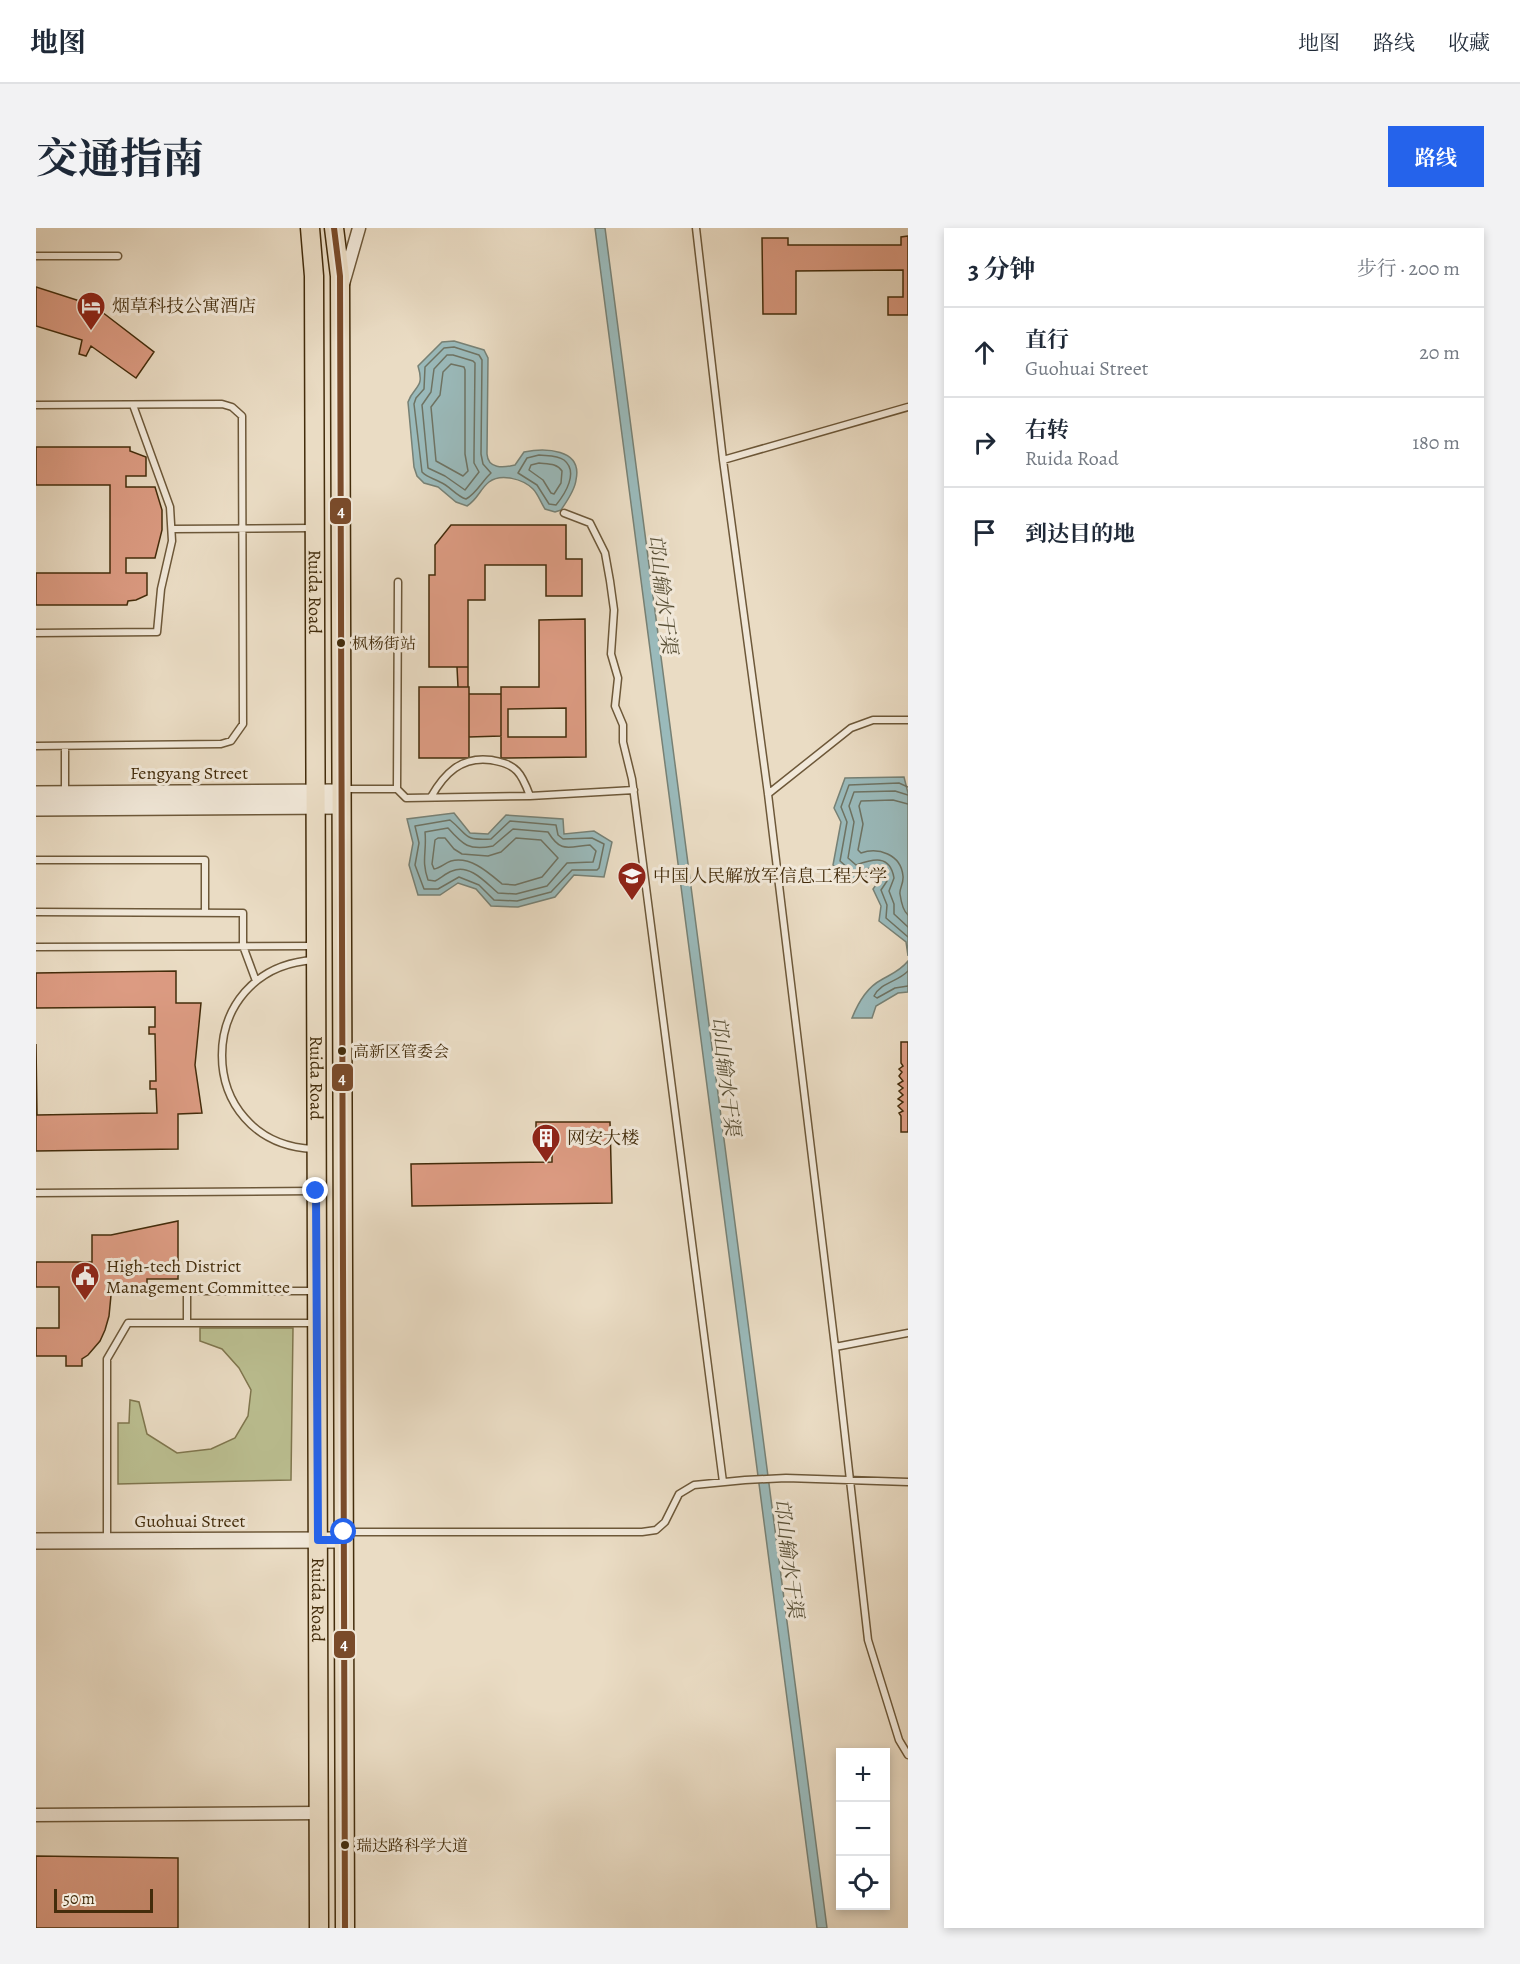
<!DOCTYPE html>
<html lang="zh">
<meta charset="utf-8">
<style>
body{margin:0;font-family:Alegreya,"Noto Serif SC",serif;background:#f2f2f3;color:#1f2937}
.controls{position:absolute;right:18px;bottom:18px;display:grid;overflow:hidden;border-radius:0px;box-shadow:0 3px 9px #0003}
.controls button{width:54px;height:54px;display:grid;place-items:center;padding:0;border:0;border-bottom:2px solid #e0e1e3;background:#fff;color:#1f2937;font:30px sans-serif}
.scale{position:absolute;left:18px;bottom:15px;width:99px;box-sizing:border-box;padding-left:6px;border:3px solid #432c0b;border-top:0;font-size:16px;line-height:21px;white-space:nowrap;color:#432c0b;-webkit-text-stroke:4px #f1e8d9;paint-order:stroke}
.stop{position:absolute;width:18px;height:18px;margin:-14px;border:4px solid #2563eb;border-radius:50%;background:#fff}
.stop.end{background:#2563eb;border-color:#fff;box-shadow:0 2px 6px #0008}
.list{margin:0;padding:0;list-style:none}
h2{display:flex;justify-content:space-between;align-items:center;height:78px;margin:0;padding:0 24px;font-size:26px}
h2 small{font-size:20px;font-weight:400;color:#747a83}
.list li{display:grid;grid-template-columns:39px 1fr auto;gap:18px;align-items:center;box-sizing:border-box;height:90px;padding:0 24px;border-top:2px solid #e0e1e3}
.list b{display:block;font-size:22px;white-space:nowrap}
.list p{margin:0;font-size:20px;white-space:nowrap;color:#747a83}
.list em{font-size:20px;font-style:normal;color:#747a83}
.icon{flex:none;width:33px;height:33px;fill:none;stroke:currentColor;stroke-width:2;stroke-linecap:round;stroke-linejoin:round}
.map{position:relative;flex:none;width:872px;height:1700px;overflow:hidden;border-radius:0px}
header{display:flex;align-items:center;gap:36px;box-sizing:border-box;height:84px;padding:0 30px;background:#fff;border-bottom:2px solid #e0e1e3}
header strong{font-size:28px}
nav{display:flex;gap:33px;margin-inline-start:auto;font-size:21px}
.intro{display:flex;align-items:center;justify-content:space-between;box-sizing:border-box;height:144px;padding:0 36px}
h1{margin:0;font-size:42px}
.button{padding:15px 27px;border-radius:0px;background:#2563eb;color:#fff;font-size:21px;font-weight:700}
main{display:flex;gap:36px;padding:0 36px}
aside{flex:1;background:#fff;border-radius:0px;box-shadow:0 3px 9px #0003}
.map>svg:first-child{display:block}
.green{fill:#bbbf91;stroke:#7f764e;stroke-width:1.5}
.water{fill:#9ababb;stroke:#778175;stroke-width:1.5}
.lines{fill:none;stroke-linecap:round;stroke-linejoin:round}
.shore{stroke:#6e7363;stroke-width:1.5}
.building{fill:#dc9b82;stroke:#432c0b;stroke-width:1.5;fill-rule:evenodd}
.service-casing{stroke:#6d5839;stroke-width:9}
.minor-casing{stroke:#6d5839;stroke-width:15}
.tertiary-casing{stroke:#6d5839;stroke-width:18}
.primary-casing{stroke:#432c0b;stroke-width:21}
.service{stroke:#f1e8d9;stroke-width:6}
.minor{stroke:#f1e8d9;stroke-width:12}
.tertiary{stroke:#f1e8d9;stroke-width:15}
.primary{stroke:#eadcc4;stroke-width:18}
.bus-1-casing{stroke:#f1e8d9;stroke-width:10}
.bus-1{stroke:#7a4b2a;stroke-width:6}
.route{stroke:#2563eb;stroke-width:8}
.bus-dot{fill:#432c0b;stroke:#f1e8d9;stroke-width:2}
.labels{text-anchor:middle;stroke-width:6;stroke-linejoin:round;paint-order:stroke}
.bus-label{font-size:16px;fill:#432c0b;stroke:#f1e8d9;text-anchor:start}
.poi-label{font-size:18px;fill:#432c0b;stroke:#f1e8d9;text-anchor:start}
.street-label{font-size:18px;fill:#432c0b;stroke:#f1e8d9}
.water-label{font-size:20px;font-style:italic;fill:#595037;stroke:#f1e8d9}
.line-badge{stroke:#f1e8d9;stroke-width:2}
.badge-label{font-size:16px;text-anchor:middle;font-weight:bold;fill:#fff}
</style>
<header>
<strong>地图</strong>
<nav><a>地图</a><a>路线</a><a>收藏</a></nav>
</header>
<div class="intro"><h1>交通指南</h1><a class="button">路线</a></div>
<main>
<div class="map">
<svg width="872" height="1700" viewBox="0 0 872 1700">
<rect width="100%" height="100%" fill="#eadcc4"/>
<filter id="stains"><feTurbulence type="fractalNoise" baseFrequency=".00333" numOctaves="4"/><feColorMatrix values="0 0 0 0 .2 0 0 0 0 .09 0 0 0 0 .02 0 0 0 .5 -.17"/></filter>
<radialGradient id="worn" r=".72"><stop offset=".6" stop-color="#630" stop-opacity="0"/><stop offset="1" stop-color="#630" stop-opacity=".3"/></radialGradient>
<path class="green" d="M 164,1100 L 257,1100 L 255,1252 L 82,1256 L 82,1195 L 93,1195 L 94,1172 L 103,1174 L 111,1206 L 141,1225 L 175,1221 L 199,1210 L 212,1188 L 215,1162 L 203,1140 L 186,1121 L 164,1113 Z"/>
<path class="water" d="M 559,0 L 569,0 L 791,1700 L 781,1700 Z
M 418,113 L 448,122 L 452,130 L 451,226 C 452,241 467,240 479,237 L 488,224 C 508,220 547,220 540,252 C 539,262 531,273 525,282 L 519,284 L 509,281 C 505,275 502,266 497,261 C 487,251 465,245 453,254 C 444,261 442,271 431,278 L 420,274 L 402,259 L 388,255 L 381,248 L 378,239 L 372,174 C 378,157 389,161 382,138 L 406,114 Z
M 868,549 L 872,565 L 872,728 L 870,714 L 843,693 L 845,678 L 837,661 L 845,650 L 839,644 L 818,653 L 797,637 L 805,594 L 798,580 L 809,550 Z
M 418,585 L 434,605 L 452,606 L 470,587 L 527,591 L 528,606 L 558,603 L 576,614 L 568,649 L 538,647 L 519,669 L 482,679 L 455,678 L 440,661 L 422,655 L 404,667 L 382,667 L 373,637 L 377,615 L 371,591 Z
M 872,733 L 872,764 L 862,765 L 840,778 L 836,790 L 816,790 C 822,775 830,760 845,752 C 855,746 864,743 872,733 Z"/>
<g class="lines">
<path class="shore" d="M 418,119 L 443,127 L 446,132 L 445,226 L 447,236 L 455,245 C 447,252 440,266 430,271 C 420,268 414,258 404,254 C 397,250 392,250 386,244 L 378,176 L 380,170 L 388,161 L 389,139 L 408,120 Z
M 417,127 L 437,133 L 439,135 L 438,226 L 438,235 L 443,244 L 429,262 L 409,248 L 392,240 L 386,177 L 395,164 L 398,141 L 411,127 Z
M 415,136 L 428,139 L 429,142 L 429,226 L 432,243 L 427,248 L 400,233 L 395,179 L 404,167 L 407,144 Z
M 503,227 C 511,228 521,227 528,232 C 543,244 529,266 520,277 L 513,276 L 501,257 L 482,245 L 491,230 Z
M 503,235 C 512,236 521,235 526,243 L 525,255 L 518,266 L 515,265 L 507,252 L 493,242 L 495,237 Z
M 872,559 L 863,555 L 813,557 L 805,579 L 811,594 L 804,633 L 819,646 L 839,638 L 849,646 L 851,653 L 845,662 L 851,677 L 850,690 L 872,709
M 872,567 L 859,563 L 818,564 L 813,578 L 818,594 L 812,630 L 820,637 C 837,631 854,626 858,650 L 853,663 L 858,676 L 858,686 L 872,699
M 872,576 L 857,572 L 825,573 L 823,578 L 827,596 L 822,622 L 825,625 C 842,619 865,626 867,648 C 868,655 863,661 864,666 C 865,673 867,683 872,687
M 414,592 C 432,606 426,613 455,611 L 474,593 L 520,597 L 522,607 L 527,611 L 556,610 L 568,616 L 563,640 L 561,642 L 536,642 L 515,664 L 481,673 L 458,672 L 443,657 L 423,649 L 402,661 L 388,661 L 379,637 L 383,615 L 379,598 Z
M 412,600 C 427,617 433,623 457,618 L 477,601 L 512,604 C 525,625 531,619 554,617 L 560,623 L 557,634 L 531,635 L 511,658 L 480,666 L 462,665 C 451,656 434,635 416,643 C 410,645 405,650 399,653 L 392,652 C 385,632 391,624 389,604 Z
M 402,610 L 409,610 L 418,621 L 426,626 L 452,628 L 465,624 L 480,610 L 505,612 L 522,630 L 506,649 L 479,657 L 466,656 C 453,645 435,628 415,633 C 409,635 404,640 398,641 L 396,636 L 399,612 Z
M 872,743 C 862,754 845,754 838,768 L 841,770 L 859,760 L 872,758"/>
</g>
<path class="building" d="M 872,8 L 872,87 L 852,87 L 852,69 L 867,69 L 867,42 L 760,43 L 760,86 L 727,86 L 726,10 L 752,10 L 752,17 L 865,17 L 865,9 Z
M 0,59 L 50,75 L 48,81 L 62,90 L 66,84 L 118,124 L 100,150 L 55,118 L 50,128 L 43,126 L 46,112 L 0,98 Z
M 0,219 L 94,219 L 94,223 L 110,229 L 110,248 L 90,248 L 90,259 L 119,259 L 126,282 L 126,302 L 119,330 L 90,330 L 90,345 L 111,345 L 111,367 L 100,372 L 92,373 L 91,377 L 0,377 L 0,345 L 74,345 L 74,257 L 0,257 Z
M 415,297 L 530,297 L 530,331 L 546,331 L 546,368 L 510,368 L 510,337 L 449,337 L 449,372 L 432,372 L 432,439 L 393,439 L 393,347 L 399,347 L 399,317 Z
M 549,391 L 550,529 L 465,530 L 465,459 L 503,459 L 503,392 ZM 530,480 L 530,509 L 472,509 L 472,481 Z
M 421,439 L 432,439 L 432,459 L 422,459 Z
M 383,459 L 433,459 L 433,530 L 383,530 Z
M 433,466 L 465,466 L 465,508 L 433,509 Z
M 140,743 L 140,775 L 165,775 L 159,837 L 166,885 L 142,886 L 142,921 L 0,923 L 0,816 L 1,887 L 121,885 L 120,861 L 114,861 L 114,853 L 120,853 L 119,806 L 113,806 L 113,799 L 119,799 L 119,779 L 0,780 L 0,745 Z
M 865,814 L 872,814 L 872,904 L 865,904 L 865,888 L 863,885 L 867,883 L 862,878 L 867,874 L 862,871 L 867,867 L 863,863 L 867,860 L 862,856 L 867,853 L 863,848 L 866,844 L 863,841 L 867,838 L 865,835 Z
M 500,894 L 574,894 L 576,975 L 376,978 L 375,936 L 516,934 L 516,906 L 500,907 Z
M 142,993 L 142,1051 L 111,1051 L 111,1057 L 76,1057 L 73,1088 L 69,1102 L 64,1113 L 52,1127 L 46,1131 L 46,1138 L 30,1138 L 30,1128 L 0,1128 L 0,1100 L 23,1100 L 23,1059 L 0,1059 L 0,1034 L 56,1034 L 56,1007 L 75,1007 Z
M 0,1628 L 142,1630 L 142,1700 L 0,1700 Z"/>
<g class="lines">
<g class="service-casing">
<path id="service" d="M 660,0 L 687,232 L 732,566 L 799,1119 L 832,1412 L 863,1512 L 872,1527
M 0,28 L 82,28
M 0,177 L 186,176 L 196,179 L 206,188 L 207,496 L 195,513 L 185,516 L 0,518
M 687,232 L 872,179
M 528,285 L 554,295 L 569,325 L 574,353 L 578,382 L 575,426 L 582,450 L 579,478 L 587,497 L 587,514 L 596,551 L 687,1254
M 136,301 L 276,300
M 0,405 L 121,404 L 125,361 L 136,313 L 134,279 L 97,177
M 29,518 L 29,565
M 309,561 L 361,561 L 362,354
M 361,561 L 370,570 L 494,568 L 598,562
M 732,566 L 815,500 L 837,492 L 872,492
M 395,569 C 408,546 425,528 455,532 C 464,534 473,535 481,543 C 487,549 491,560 494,568
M 0,632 L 169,632 L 169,685
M 0,684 L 207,685 L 207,718 L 220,753
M 0,719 L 278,718
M 277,921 C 156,915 155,740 278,732
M 0,965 L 278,963
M 151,1095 L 151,1063 L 280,1063
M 799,1119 L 872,1105
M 311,1304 L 606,1304 L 620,1302 L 629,1294 L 643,1266 L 658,1257 L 709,1252 L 750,1250 L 872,1254
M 71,1312 L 71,1131 L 92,1095 L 280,1095"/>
</g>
<g class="minor-casing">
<path id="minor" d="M 307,56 L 323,0
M 0,1587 L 282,1585"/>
</g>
<g class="tertiary-casing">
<path id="tertiary" d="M 0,566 L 306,564
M 0,580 L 306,578
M 0,1313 L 308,1312"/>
</g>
<g class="primary-casing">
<g id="primary">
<path id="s1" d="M 274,0 L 278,48 L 283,1700"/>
<path d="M 298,0 L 304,48 L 309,1700"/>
</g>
</g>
<use href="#service" class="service"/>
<use href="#minor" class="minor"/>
<use href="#tertiary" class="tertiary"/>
<use href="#primary" class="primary"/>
<g class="bus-1-casing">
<path id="bus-1" d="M 298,0 L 304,48 L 309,1700"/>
</g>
<use href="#bus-1" class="bus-1"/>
</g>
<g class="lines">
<path class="route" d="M 280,963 L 282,1312 L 308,1312 L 308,1304"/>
</g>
<defs>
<g id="hotel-pin" transform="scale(1.5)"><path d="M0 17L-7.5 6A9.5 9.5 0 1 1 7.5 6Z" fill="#8f2418" stroke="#f1e8d9"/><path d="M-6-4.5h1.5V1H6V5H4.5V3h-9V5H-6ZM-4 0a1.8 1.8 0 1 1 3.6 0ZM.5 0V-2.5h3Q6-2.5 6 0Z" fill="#fff"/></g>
<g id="university-pin" transform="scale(1.5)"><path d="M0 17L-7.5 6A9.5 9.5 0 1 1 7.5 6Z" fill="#8f2418" stroke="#f1e8d9"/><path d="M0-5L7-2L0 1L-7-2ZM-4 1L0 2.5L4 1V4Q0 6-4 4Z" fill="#fff"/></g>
<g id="building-pin" transform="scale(1.5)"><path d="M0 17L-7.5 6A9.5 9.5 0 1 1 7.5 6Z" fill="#8f2418" stroke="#f1e8d9"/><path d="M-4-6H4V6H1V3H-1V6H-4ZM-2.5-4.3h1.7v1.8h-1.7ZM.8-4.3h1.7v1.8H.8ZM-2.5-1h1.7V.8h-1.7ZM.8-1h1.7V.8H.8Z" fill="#fff"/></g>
<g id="civic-pin" transform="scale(1.5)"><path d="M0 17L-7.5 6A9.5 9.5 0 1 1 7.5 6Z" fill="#8f2418" stroke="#f1e8d9"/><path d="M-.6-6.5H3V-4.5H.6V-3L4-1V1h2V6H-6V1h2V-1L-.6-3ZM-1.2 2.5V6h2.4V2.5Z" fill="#fff"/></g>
</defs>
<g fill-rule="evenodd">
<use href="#hotel-pin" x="55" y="78"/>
<use href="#university-pin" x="596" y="648"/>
<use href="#building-pin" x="510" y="910"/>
<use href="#civic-pin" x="49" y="1048"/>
</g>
<g class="bus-dot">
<circle cx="305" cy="415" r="5"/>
<circle cx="306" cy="823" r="5"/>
<circle cx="309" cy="1617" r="5"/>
</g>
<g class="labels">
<g class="bus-label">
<text x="316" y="421">枫杨街站</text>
<text x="317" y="829">高新区管委会</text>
<text x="320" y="1623">瑞达路科学大道</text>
</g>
<g class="poi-label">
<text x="76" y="84">烟草科技公寓酒店</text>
<text x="617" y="654">中国人民解放军信息工程大学</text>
<text x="531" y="916">网安大楼</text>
<text x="70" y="1044">High-tech District<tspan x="70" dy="21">Management Committee</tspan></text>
</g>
<g class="street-label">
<text dy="6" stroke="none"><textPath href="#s1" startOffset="364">Ruida Road</textPath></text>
<text x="153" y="551">Fengyang Street</text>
<text dy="6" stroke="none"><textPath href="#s1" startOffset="850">Ruida Road</textPath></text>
<text x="154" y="1299">Guohuai Street</text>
<text dy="6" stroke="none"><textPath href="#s1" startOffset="1372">Ruida Road</textPath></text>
</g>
<g class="water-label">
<text transform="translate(627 366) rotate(83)" y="7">邙山输水干渠</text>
<text transform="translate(690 848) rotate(83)" y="7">邙山输水干渠</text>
<text transform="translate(753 1330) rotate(83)" y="7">邙山输水干渠</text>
</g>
</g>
<g class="line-badge">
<rect x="293" y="269" width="23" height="28" rx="6" fill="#7a4b2a"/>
<rect x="295" y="835" width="23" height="29" rx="6" fill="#7a4b2a"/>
<rect x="297" y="1402" width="23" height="29" rx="6" fill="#7a4b2a"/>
</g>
<g class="badge-label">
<text x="305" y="289">4</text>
<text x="306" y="856">4</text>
<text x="308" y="1422">4</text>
</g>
<rect width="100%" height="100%" filter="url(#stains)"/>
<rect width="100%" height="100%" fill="url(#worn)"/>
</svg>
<div class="controls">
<button>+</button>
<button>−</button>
<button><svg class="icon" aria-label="locate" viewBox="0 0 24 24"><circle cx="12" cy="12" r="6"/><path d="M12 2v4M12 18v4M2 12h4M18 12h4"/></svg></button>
</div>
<div class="scale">50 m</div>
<div class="stop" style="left:308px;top:1304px"></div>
<div class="stop end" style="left:280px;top:963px"></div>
</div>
<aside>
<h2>3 分钟<small>步行 · 200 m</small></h2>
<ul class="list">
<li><svg class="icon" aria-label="ahead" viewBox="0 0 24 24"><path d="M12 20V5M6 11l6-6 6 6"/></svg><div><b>直行</b><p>Guohuai Street</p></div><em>20 m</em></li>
<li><svg class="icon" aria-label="right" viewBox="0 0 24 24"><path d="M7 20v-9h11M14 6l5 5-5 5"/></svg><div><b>右转</b><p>Ruida Road</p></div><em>180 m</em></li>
<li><svg class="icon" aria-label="arrive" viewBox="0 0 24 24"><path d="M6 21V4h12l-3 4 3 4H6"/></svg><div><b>到达目的地</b></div></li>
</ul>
</aside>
</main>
